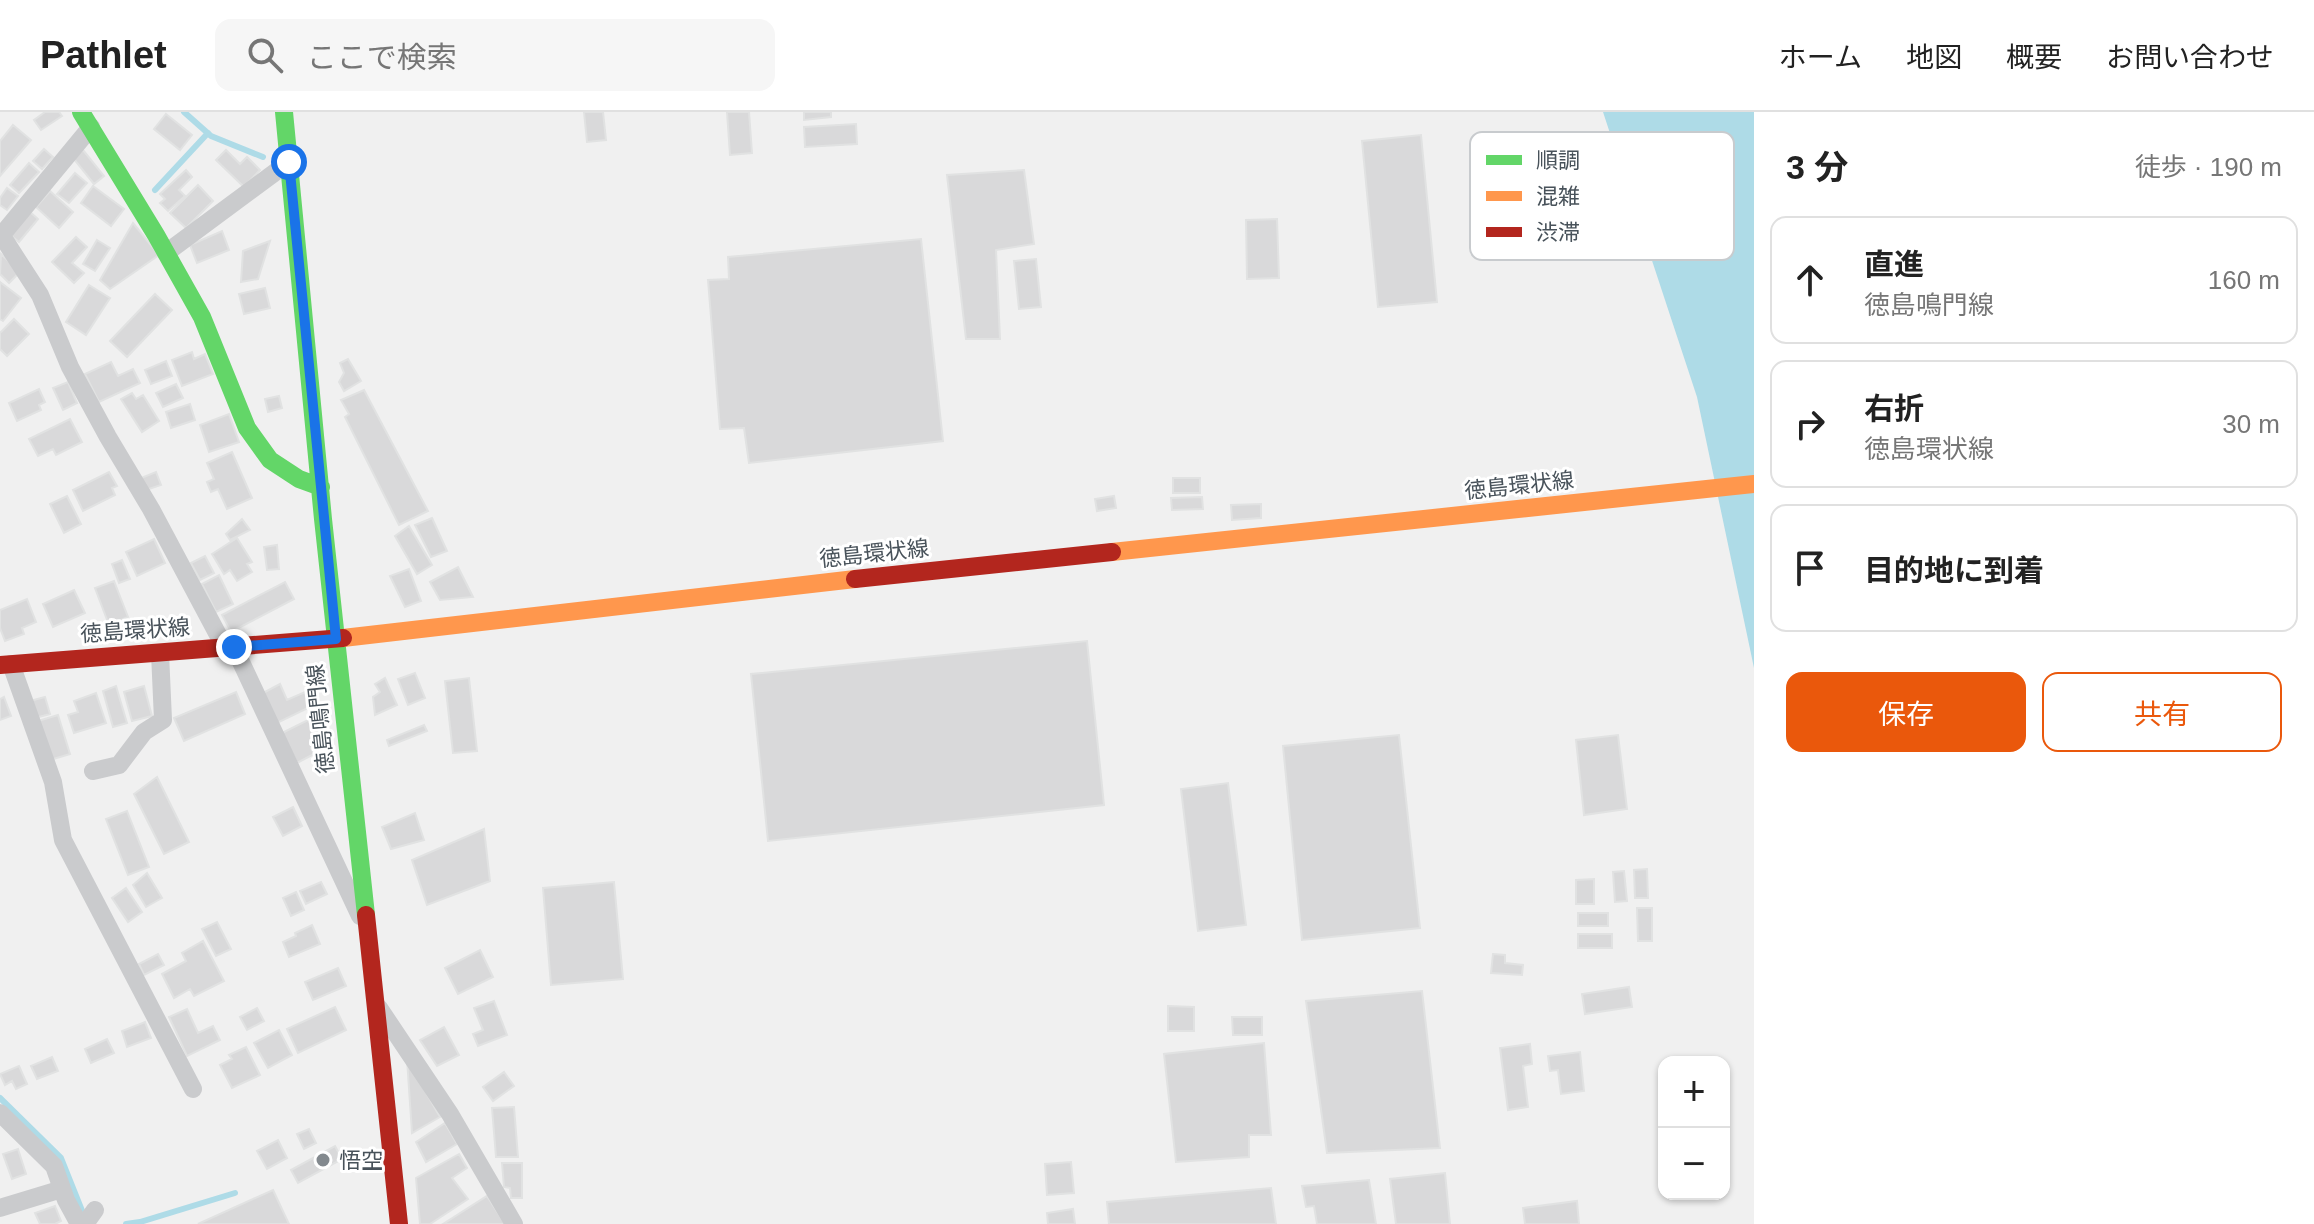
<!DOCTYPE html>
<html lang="ja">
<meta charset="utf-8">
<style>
body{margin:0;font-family:Arial,"Noto Sans JP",sans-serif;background:#f6f6f6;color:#222}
.controls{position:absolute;right:24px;bottom:24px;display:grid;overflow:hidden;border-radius:16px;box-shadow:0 2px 6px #0004}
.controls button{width:72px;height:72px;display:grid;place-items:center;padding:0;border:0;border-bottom:2px solid #e0e0e0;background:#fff;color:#222;font:40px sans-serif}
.stop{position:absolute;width:24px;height:24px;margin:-18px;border:6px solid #1a73e8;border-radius:50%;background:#fff}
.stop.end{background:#1a73e8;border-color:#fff;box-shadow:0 2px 8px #0008}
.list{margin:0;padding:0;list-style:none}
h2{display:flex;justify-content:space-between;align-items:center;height:104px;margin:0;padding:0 32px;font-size:34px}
h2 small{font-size:26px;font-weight:400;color:#767676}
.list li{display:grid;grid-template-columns:52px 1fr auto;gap:24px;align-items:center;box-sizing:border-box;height:128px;margin:0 16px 16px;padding:0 16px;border:2px solid #e0e0e0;border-radius:16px}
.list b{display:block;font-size:30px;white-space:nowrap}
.list p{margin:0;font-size:26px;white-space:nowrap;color:#767676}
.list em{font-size:26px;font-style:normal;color:#767676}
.actions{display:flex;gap:16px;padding:24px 32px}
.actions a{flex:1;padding:18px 0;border:2px solid #ea580c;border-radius:16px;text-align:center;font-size:28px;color:#ea580c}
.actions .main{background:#ea580c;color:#fff}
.icon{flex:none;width:44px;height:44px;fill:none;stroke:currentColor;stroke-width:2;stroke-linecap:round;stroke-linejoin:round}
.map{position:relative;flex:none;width:1754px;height:1112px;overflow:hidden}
header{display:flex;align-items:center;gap:48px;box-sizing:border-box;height:112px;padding:0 40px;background:#fff;border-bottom:2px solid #e0e0e0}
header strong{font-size:38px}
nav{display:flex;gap:44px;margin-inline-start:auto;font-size:28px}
.search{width:560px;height:72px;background:#f6f6f6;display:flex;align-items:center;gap:20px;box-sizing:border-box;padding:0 28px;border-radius:16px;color:#767676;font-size:30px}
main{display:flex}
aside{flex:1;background:#fff}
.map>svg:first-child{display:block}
.water{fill:#aedbe7}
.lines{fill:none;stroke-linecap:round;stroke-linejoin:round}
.stream{stroke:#aedbe7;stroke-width:6}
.building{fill:#d9d9da;stroke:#e1e2e2;stroke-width:2}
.street{stroke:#cacbcd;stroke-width:18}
.fast{stroke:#63d668;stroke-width:18}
.slow{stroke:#ff974d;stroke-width:18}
.jam{stroke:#b3261e;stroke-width:18}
.route{stroke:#1a73e8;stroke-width:10}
.poi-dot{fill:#83898e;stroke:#fff;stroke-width:3}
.labels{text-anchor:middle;stroke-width:6;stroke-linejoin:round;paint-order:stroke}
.street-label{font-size:22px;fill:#48525a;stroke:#fff}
.poi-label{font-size:22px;fill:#48525a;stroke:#fff;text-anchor:start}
.key{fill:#fff;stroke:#c8cbce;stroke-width:2}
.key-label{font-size:22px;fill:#48525a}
</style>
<header>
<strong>Pathlet</strong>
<div class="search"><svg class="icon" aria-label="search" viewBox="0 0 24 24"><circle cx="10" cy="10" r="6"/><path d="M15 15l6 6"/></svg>ここで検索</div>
<nav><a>ホーム</a><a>地図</a><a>概要</a><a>お問い合わせ</a></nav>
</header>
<main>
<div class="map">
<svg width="1754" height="1112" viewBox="0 0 1754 1112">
<rect width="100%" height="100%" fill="#f0f0f0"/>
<path class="water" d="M 1603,0 L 1754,0 L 1754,556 L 1697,285 Z"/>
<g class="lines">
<path class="stream" d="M 184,0 L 211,24 L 263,45
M 155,78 L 208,21
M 0,986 L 61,1046 L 83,1101
M 126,1112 L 140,1110 L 235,1081"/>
</g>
<path class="building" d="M 45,0 L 59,0 L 62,4 L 41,18 L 34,8 Z
M 584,0 L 603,0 L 606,28 L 587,30 Z
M 727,0 L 749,0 L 752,41 L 730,43 Z
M 804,0 L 831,0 L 831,5 L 804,8 Z
M 166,2 L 192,23 L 180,38 L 154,17 Z
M 856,12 L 857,32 L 805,35 L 804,15 Z
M 13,13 L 31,28 L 0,64 L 0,29 Z
M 1421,23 L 1437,190 L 1378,195 L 1362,29 Z
M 44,37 L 53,45 L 42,57 L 33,49 Z
M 83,38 L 104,64 L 94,72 L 73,46 Z
M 226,38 L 240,52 L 247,45 L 260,58 L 244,75 L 216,48 Z
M 29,51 L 39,60 L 19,81 L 10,73 Z
M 186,58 L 192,65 L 179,78 L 185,84 L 168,99 L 160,91 L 165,87 L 160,82 Z
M 1024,58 L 1034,132 L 996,138 L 1000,227 L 966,227 L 947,63 Z
M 75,61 L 87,71 L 69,91 L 57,82 Z
M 198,73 L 213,89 L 186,116 L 170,101 Z
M 93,74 L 124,97 L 111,114 L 81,91 Z
M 7,76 L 18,84 L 7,98 L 0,93 L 0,86 Z
M 50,79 L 73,100 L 59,116 L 36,95 Z
M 29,99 L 38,107 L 19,130 L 9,122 Z
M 1277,107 L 1279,166 L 1247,167 L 1246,108 Z
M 133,111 L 159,143 L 110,177 L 100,168 Z
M 222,119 L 229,138 L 197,151 L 190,133 Z
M 76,125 L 87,135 L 72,151 L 84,161 L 74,171 L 52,150 Z
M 921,127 L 943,329 L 749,351 L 744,316 L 720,317 L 708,168 L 729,167 L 728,145 Z
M 97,128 L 110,136 L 95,159 L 83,152 Z
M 270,129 L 258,167 L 241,170 L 243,139 Z
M 1,142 L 20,160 L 9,171 L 0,162 Z
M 1036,147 L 1041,195 L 1019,197 L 1014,149 Z
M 0,170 L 21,186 L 3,209 L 0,207 Z
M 89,173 L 110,186 L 86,223 L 66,210 Z
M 265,176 L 270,196 L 244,202 L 239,182 Z
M 155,182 L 172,198 L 127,245 L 110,229 Z
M 14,207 L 29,222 L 7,244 L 0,237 L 0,221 Z
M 192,240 L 194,247 L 205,242 L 213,262 L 182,274 L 172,248 Z
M 348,247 L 361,269 L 344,279 L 339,270 L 344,261 L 340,251 Z
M 166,249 L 172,264 L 151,272 L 145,258 Z
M 111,250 L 118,264 L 133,257 L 140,271 L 99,290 L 85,262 Z
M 68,270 L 77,291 L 63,298 L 53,276 Z
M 176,272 L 183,286 L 163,295 L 156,281 Z
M 39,277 L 45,290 L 39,293 L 41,298 L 17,309 L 9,291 Z
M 364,278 L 428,399 L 399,413 L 345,305 L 349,302 L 341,288 Z
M 132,281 L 136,287 L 143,283 L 159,309 L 142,320 L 121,287 Z
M 279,284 L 282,296 L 268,300 L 265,287 Z
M 190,292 L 195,308 L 171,316 L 166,300 Z
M 229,302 L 239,330 L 209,340 L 200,313 Z
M 70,307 L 82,330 L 56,343 L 53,337 L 38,344 L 29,327 Z
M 232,340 L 252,386 L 227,397 L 218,377 L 211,380 L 207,370 L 214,367 L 207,351 Z
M 109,360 L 117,374 L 112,376 L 115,383 L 83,399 L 73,378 Z
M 156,360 L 161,373 L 146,378 L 141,366 Z
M 1173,366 L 1200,366 L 1200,381 L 1173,381 Z
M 67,384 L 81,412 L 64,421 L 50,392 Z
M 1114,384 L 1116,396 L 1097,399 L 1095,387 Z
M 1202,385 L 1203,397 L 1172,398 L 1171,386 Z
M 1261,392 L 1261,406 L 1232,408 L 1231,393 Z
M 432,406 L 447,439 L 431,445 L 415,413 Z
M 242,407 L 250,418 L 230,428 L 226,422 Z
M 409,414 L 432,453 L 417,462 L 395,424 Z
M 237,426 L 252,450 L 247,452 L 252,460 L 237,469 L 230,458 L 224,462 L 212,442 Z
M 154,427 L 165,451 L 137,464 L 126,440 Z
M 277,433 L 279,457 L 267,458 L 264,435 Z
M 205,444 L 214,461 L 200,468 L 191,451 Z
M 122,448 L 130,467 L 119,471 L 112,452 Z
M 458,455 L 473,485 L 440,488 L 430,470 Z
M 409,457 L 421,489 L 405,495 L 390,464 Z
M 219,463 L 233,492 L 216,500 L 202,472 Z
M 114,469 L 128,505 L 109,513 L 95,476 Z
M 285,470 L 294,487 L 231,520 L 222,503 Z
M 74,478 L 85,501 L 53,515 L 43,492 Z
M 27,487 L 36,510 L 22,516 L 24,522 L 5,529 L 0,516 L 0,498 Z
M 133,506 L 137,515 L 116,525 L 112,515 Z
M 1087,529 L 1104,693 L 768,729 L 751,562 Z
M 415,561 L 425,586 L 408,593 L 398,567 Z
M 385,566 L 397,593 L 375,603 L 373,585 L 380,580 L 375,572 Z
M 469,566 L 477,639 L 453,641 L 445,569 Z
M 280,572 L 287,588 L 305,580 L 312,594 L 277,611 L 263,581 Z
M 116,574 L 127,611 L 113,615 L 103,579 Z
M 144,574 L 152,604 L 132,609 L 124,580 Z
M 236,580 L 245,602 L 184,629 L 174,606 Z
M 96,581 L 106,611 L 74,621 L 68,603 L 78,600 L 74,589 Z
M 4,585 L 11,604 L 0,608 L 0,587 Z
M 45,585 L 50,602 L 35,606 L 30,589 Z
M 58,603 L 70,642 L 50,648 L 38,609 Z
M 316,604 L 328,628 L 311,636 L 314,642 L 297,651 L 282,621 Z
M 424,613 L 427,619 L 389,634 L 387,628 Z
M 1399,623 L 1420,816 L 1302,828 L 1283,634 Z
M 1618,623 L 1627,697 L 1584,703 L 1576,628 Z
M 157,665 L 189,730 L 164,742 L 134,682 Z
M 1228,671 L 1246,813 L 1198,819 L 1181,677 Z
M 293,695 L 302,714 L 283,724 L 273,705 Z
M 127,699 L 149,755 L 128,763 L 106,707 Z
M 415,701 L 424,728 L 391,737 L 382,715 Z
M 484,717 L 490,769 L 427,793 L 412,748 Z
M 1647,757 L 1648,786 L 1635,786 L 1634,758 Z
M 1624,759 L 1627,789 L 1615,790 L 1613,760 Z
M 147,761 L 162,786 L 146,795 L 133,773 Z
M 1594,767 L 1594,792 L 1576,792 L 1576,768 Z
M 321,770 L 327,782 L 306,792 L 300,779 Z
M 614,770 L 623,867 L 551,873 L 543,776 Z
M 126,776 L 142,800 L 128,810 L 112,786 Z
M 296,780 L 304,798 L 291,804 L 283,786 Z
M 1637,796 L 1652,796 L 1652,829 L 1638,829 Z
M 1578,801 L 1608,801 L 1608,814 L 1578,814 Z
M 217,810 L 231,837 L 216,844 L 202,817 Z
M 312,813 L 320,832 L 289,845 L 283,830 L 296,824 L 295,821 Z
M 1578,822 L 1612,822 L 1612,836 L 1578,836 Z
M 203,829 L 224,869 L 194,884 L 190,877 L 174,886 L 162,862 L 186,849 L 182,841 Z
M 480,838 L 493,865 L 458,882 L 445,856 Z
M 158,842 L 164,853 L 144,863 L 139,852 Z
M 1493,842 L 1505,843 L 1505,851 L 1523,853 L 1522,863 L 1491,861 Z
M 338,856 L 346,874 L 313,888 L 305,870 Z
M 1629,875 L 1632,895 L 1585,902 L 1582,882 Z
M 1422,879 L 1440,1036 L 1327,1041 L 1306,889 Z
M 494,889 L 507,923 L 478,934 L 473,922 L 483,918 L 474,896 Z
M 1168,894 L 1194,895 L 1194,919 L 1168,919 Z
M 335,895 L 346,918 L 298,941 L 287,917 Z
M 257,896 L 264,909 L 247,918 L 240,905 Z
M 187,897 L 198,921 L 213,914 L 220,928 L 187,944 L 169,905 Z
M 1232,905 L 1262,905 L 1262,923 L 1233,923 Z
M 145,910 L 151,926 L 127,935 L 122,919 Z
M 444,915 L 459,943 L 437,954 L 420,928 Z
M 279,918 L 292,943 L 268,956 L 254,931 Z
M 107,927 L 114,941 L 91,951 L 85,937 Z
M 1264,931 L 1271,1023 L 1249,1023 L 1249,1045 L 1176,1050 L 1164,942 Z
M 1530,932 L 1532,952 L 1523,954 L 1528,995 L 1508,998 L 1500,936 Z
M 246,935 L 260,963 L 232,976 L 220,953 L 232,947 L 229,943 Z
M 1580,940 L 1584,979 L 1561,982 L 1558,958 L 1550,959 L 1548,944 Z
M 52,945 L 58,959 L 37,967 L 31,954 Z
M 407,947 L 440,1005 L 412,1021 Z
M 19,954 L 27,972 L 16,977 L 12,969 L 5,973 L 0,962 Z
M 504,960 L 514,974 L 493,989 L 483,975 Z
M 514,995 L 518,1045 L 496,1045 L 492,996 Z
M 445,1011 L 457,1032 L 426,1050 L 416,1030 Z
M 309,1017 L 316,1031 L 304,1037 L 297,1022 Z
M 278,1028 L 287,1046 L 267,1057 L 257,1039 Z
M 335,1034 L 342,1047 L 298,1071 L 291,1058 Z
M 18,1037 L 26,1062 L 12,1067 L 3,1042 Z
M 459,1042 L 467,1056 L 452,1066 L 468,1087 L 430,1112 L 420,1112 L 416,1066 Z
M 1071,1050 L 1074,1081 L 1047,1083 L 1045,1052 Z
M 502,1051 L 522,1051 L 522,1086 L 511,1086 L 510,1076 L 504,1075 Z
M 1445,1061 L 1450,1112 L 1396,1112 L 1390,1067 Z
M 1369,1068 L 1376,1112 L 1317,1112 L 1314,1094 L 1306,1095 L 1302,1074 Z
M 1271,1076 L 1276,1112 L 1109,1112 L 1107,1090 Z
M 273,1078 L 289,1112 L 198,1112 Z
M 487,1084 L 505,1112 L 443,1112 Z
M 1577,1089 L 1579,1112 L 1525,1112 L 1523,1096 Z
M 55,1094 L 61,1109 L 55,1112 L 40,1112 L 35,1101 Z
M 1073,1097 L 1075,1112 L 1048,1112 L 1047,1101 Z"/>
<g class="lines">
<path class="street" d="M 0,121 L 40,183 L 70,255 L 108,325 L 151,397 L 225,536
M 0,125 L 91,15
M 166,141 L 289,50
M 234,535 L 360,804
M 11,552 L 53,670 L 63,728 L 193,977
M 93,659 L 119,653 L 144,620 L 163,608 L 160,541
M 379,896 L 450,1002 L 514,1112
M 0,1001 L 54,1054 L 66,1088 L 79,1112
M 0,1096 L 62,1077
M 85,1112 L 95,1098"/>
<path class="fast" d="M 81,0 L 156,123 L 202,205 L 247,316 L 270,348 L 299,367 L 321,375
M 284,0 L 323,407 L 366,803"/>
<path class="slow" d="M 1112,440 L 1754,372
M 343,526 L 855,467"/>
<path class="jam" d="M 855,467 L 1112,440
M 0,553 L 343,526
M 366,803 L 399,1112"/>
</g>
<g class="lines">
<path class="route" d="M 234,535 L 336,527 L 289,50"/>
</g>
<circle class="poi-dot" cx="323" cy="1048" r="8"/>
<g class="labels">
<g class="street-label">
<text transform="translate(1519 373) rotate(-6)" y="8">徳島環状線</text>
<text transform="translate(874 441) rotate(-6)" y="8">徳島環状線</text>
<text transform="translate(135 518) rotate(-4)" y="8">徳島環状線</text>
<text transform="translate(320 607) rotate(-96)" y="8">徳島鳴門線</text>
</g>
<g class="poi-label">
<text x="339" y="1056">悟空</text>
</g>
</g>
<rect x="1470" y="20" width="264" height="128" rx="12" class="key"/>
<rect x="1486" y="43" width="36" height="10" fill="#63d668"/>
<rect x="1486" y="79" width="36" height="10" fill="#ff974d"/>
<rect x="1486" y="115" width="36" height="10" fill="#b3261e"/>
<g class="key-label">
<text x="1536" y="56">順調</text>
<text x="1536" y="92">混雑</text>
<text x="1536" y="128">渋滞</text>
</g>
</svg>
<div class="controls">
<button>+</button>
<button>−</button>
</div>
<div class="stop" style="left:289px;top:50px"></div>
<div class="stop end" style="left:234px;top:535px"></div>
</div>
<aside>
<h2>3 分<small>徒歩 · 190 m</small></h2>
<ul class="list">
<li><svg class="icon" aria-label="ahead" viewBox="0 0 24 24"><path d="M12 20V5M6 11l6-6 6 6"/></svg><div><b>直進</b><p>徳島鳴門線</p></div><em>160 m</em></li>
<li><svg class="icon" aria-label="right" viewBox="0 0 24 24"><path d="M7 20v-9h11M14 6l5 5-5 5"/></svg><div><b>右折</b><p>徳島環状線</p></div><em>30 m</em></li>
<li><svg class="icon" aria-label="arrive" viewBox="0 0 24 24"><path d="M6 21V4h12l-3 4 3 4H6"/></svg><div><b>目的地に到着</b></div></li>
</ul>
<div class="actions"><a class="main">保存</a><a>共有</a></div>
</aside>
</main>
